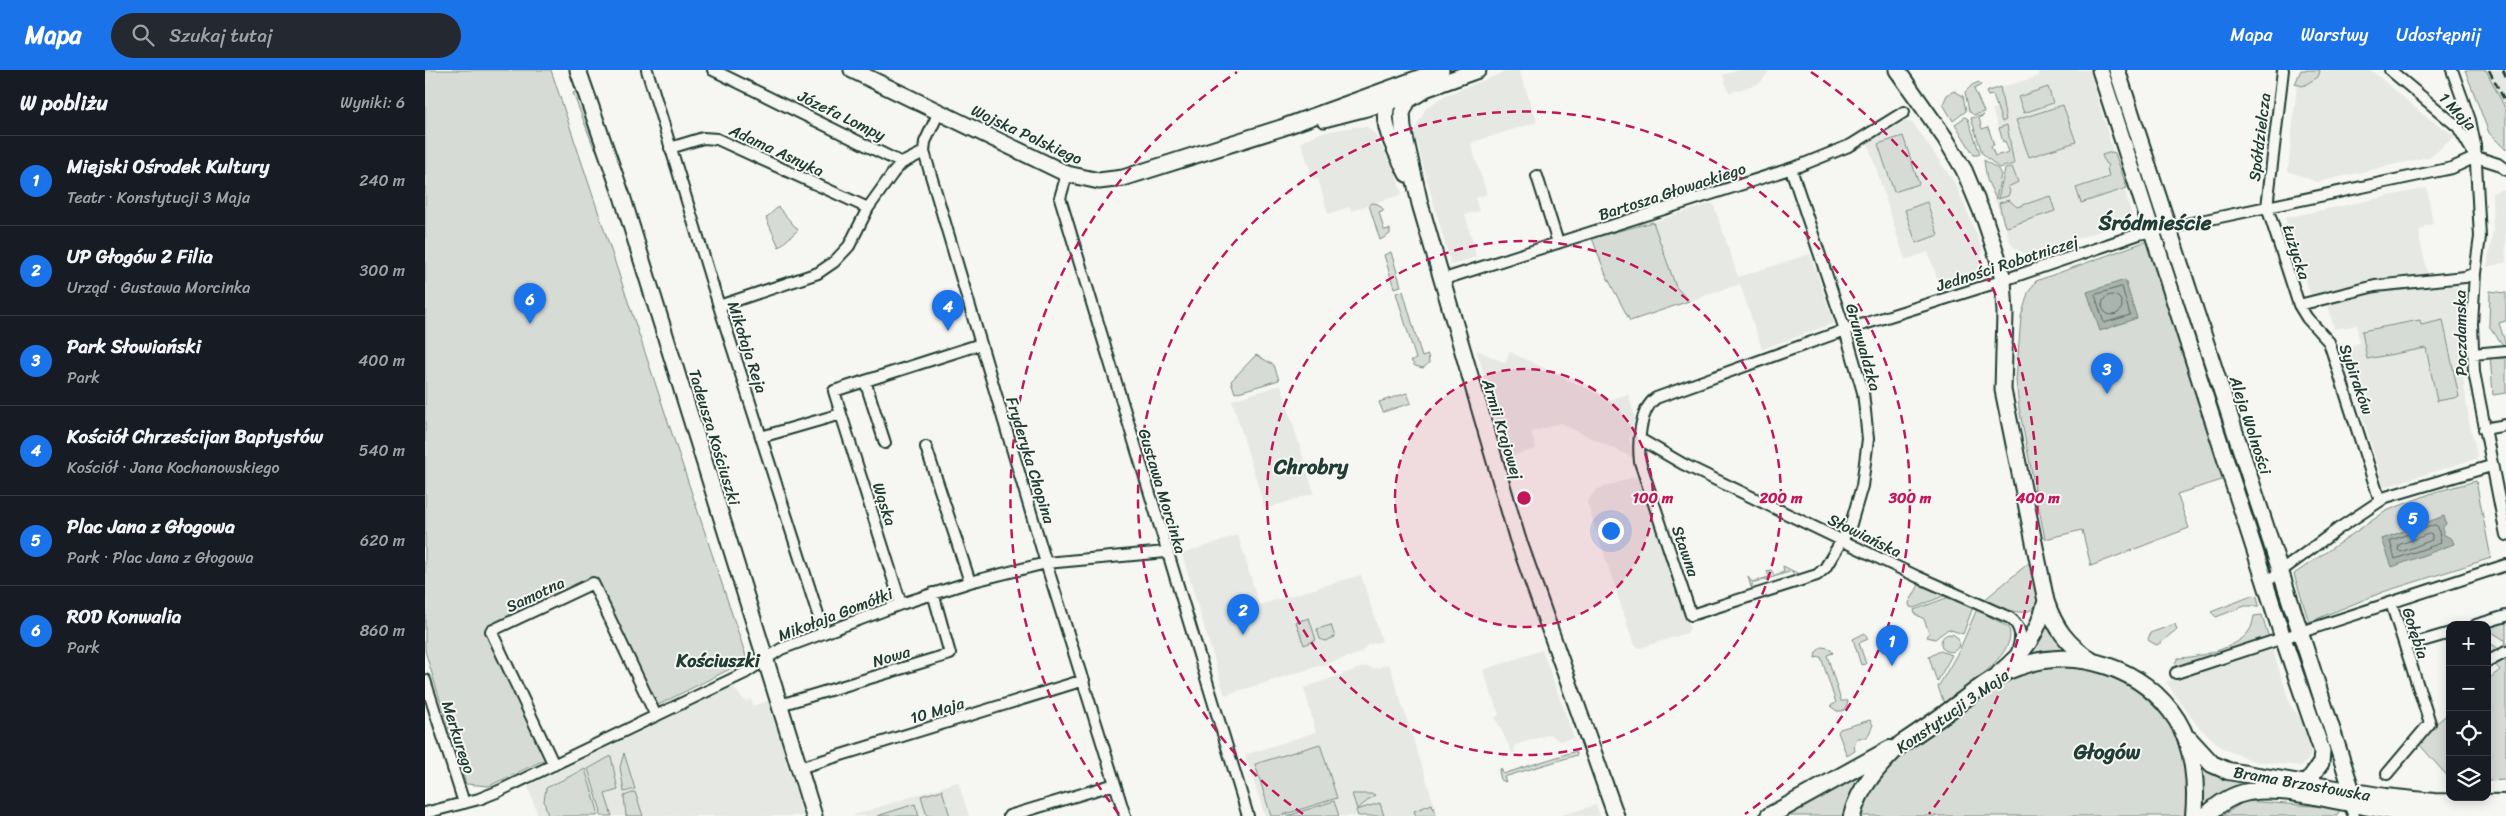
<!DOCTYPE html>
<html lang="pl">
<meta charset="utf-8">
<style>
body{margin:0;font-family:Sriracha,sans-serif;background:#242831;color:#f1f3f6}
.controls{position:absolute;right:15px;bottom:15px;display:grid;overflow:hidden;border-radius:10px;box-shadow:0 2px 12px #0003}
.controls button{width:45px;height:45px;display:grid;place-items:center;padding:0;border:0;border-bottom:1px solid #363941;background:#171b24;color:#f1f3f6;font:25px sans-serif}
.you{position:absolute;left:1185px;top:460px;width:18px;height:18px;margin:-12px;border:4px solid #fff;border-radius:50%;background:#1a73e8;box-shadow:0 0 0 8px #1a73e833}
.badge{display:grid;place-items:center;width:32px;height:32px;border-radius:50%;background:#1a73e8;color:#fff;font-size:16px;font-weight:700}
.pin{position:absolute;translate:-50% -41px;filter:drop-shadow(0 1px 2px #0008)}
.pin::after{content:'';position:absolute;top:26px;width:18px;height:15px;background:inherit;clip-path:polygon(0 0,100% 0,50% 100%)}
.list{margin:0;padding:0;list-style:none}
h2{display:flex;justify-content:space-between;align-items:center;height:65px;margin:0;padding:0 20px;font-size:21px}
h2 small{font-size:16px;font-weight:400;color:#9ea1a6}
.list li{display:grid;grid-template-columns:32px 1fr auto;gap:15px;align-items:center;box-sizing:border-box;height:90px;padding:0 20px;border-top:1px solid #363941}
.list b{display:block;font-size:19px;white-space:nowrap}
.list p{margin:0;font-size:16px;white-space:nowrap;color:#9ea1a6}
.list em{font-size:16px;font-style:normal;color:#9ea1a6}
.icon{flex:none;width:28px;height:28px;fill:none;stroke:currentColor;stroke-width:2;stroke-linecap:round;stroke-linejoin:round}
.map{position:relative;flex:none;width:2081px;height:746px;overflow:hidden}
header{display:flex;align-items:center;gap:30px;box-sizing:border-box;height:70px;padding:0 25px;background:#1a73e8;color:#fff}
header strong{font-size:24px}
nav{display:flex;gap:28px;margin-inline-start:auto;font-size:18px}
.search{width:350px;height:45px;background:#242831;display:flex;align-items:center;gap:12px;box-sizing:border-box;padding:0 18px;border-radius:28px;color:#9ea1a6;font-size:19px}
main{display:flex}
aside{flex:1;background:#171b24}
.map>svg:first-child{display:block}
.built{fill:#e6e8e4}
.green{fill:#d6dbd6;stroke:#7a8c85}
.water{fill:#aab3ae;stroke:#72847d}
.lines{fill:none;stroke-linecap:round;stroke-linejoin:round}
.shore{stroke:#576c65;stroke-width:1}
.street-casing{stroke:#1f3d34;stroke-width:14}
.secondary-casing{stroke:#1f3d34;stroke-width:19}
.primary-casing{stroke:#1f3d34;stroke-width:20}
.street{stroke:#f6f6f2;stroke-width:10}
.secondary{stroke:#f6f6f2;stroke-width:15}
.primary{stroke:#f6f6f2;stroke-width:16}
.rail{stroke:#1f3d34;stroke-width:2.5;stroke-dasharray:8 4;stroke-linecap:butt}
.ring{fill:none;stroke:#c2185b;stroke-width:2.5;stroke-dasharray:9 6}
.labels{text-anchor:middle;stroke-width:4;stroke-linejoin:round;paint-order:stroke}
.street-label{font-size:16px;fill:#1f3d34;stroke:#f6f6f2}
.neighbourhood-label{font-size:18px;font-weight:bold;fill:#1f3d34;stroke:#f6f6f2}
.district-label{font-size:21px;font-weight:bold;fill:#1f3d34;stroke:#f6f6f2}
.centre{fill:#c2185b;stroke:#f6f6f2;stroke-width:2.5}
.ring-label{font-size:15px;text-anchor:middle;font-weight:bold;fill:#c2185b;stroke:#f6f6f2;stroke-width:4;stroke-linejoin:round;paint-order:stroke}
</style>
<header>
<strong>Mapa</strong>
<div class="search"><svg class="icon" aria-label="search" viewBox="0 0 24 24"><circle cx="10" cy="10" r="6"/><path d="M15 15l6 6"/></svg>Szukaj tutaj</div>
<nav><a>Mapa</a><a>Warstwy</a><a>Udostępnij</a></nav>
</header>
<main>
<aside>
<h2>W pobliżu<small>Wyniki: 6</small></h2>
<ul class="list">
<li><span class="badge">1</span><div><b>Miejski Ośrodek Kultury</b><p>Teatr · Konstytucji 3 Maja</p></div><em>240 m</em></li>
<li><span class="badge">2</span><div><b>UP Głogów 2 Filia</b><p>Urząd · Gustawa Morcinka</p></div><em>300 m</em></li>
<li><span class="badge">3</span><div><b>Park Słowiański</b><p>Park</p></div><em>400 m</em></li>
<li><span class="badge">4</span><div><b>Kościół Chrześcijan Baptystów</b><p>Kościół · Jana Kochanowskiego</p></div><em>540 m</em></li>
<li><span class="badge">5</span><div><b>Plac Jana z Głogowa</b><p>Park · Plac Jana z Głogowa</p></div><em>620 m</em></li>
<li><span class="badge">6</span><div><b>ROD Konwalia</b><p>Park</p></div><em>860 m</em></li>
</ul>
</aside>
<div class="map">
<svg width="2081" height="746" viewBox="0 0 2081 746">
<rect width="100%" height="100%" fill="#f6f6f2"/>
<filter id="ink" filterUnits="userSpaceOnUse"><feTurbulence type="fractalNoise" baseFrequency=".02" numOctaves="2"/><feDisplacementMap in="SourceGraphic" scale="10" xChannelSelector="R" yChannelSelector="G"/><feConvolveMatrix kernelMatrix="1 2 1 2 8 2 1 2 1" color-interpolation-filters="sRGB"/></filter>
<g filter="url(#ink)">
<path class="built" d="M 1085,0 L 1094,0 L 1112,52 L 1048,72 L 1046,75 L 1062,124 L 1050,128 L 1054,141 L 1040,145 L 1050,180 L 1050,187 L 1026,195 L 989,62 L 1001,38 L 1019,26 Z
M 1313,0 L 1345,0 L 1335,13 L 1304,23 L 1298,5 Z
M 1613,0 L 1664,0 L 1707,146 L 1705,151 L 1602,185 L 1587,176 L 1567,122 L 1586,114 L 1577,84 L 1584,82 L 1580,71 L 1578,72 L 1567,39 L 1572,38 L 1568,25 L 1563,26 L 1561,22 L 1614,6 Z
M 1898,0 L 1946,0 L 2000,46 L 2030,66 L 2007,86 L 1892,112 L 1863,101 L 1872,15 L 1878,16 L 1893,7 L 1894,3 Z
M 2061,0 L 2081,0 L 2081,40 L 2071,24 Z
M 1480,51 L 1488,53 L 1531,115 L 1557,178 L 1557,199 L 1553,204 L 1515,216 L 1503,182 L 1480,190 L 1443,73 Z
M 929,57 L 942,57 L 950,64 L 971,104 L 977,124 L 926,141 L 924,137 L 903,144 L 893,108 L 888,109 L 876,72 L 895,63 Z
M 2002,118 L 2008,154 L 1999,156 L 1999,159 L 1995,160 L 1995,171 L 2003,205 L 1941,212 L 1886,226 L 1860,148 Z
M 2079,119 L 2081,192 L 2062,197 L 2068,162 L 2067,123 Z
M 1288,133 L 1313,207 L 1385,184 L 1409,253 L 1337,279 L 1315,214 L 1264,231 L 1251,218 L 1228,152 Z
M 2035,214 L 2034,241 L 2038,306 L 2044,352 L 2053,388 L 1959,417 L 1918,279 L 1934,273 L 1932,255 L 1909,259 L 1902,231 L 1941,223 Z
M 1052,280 L 1080,293 L 1085,282 L 1185,330 L 1203,324 L 1209,344 L 1208,361 L 1204,369 L 1211,389 L 1135,353 L 1106,362 L 1111,379 L 1081,387 Z
M 856,315 L 889,423 L 840,439 L 807,330 Z
M 1209,407 L 1216,408 L 1265,558 L 1262,563 L 1215,578 L 1209,575 L 1162,432 L 1171,420 Z
M 813,465 L 834,535 L 936,505 L 957,571 L 942,575 L 936,583 L 800,625 L 757,484 Z
M 1847,578 L 1866,637 L 1877,650 L 1886,679 L 1884,688 L 1877,696 L 1828,691 L 1797,678 L 1772,655 L 1741,612 Z
M 1117,580 L 1149,668 L 1134,671 L 1125,664 L 1090,675 L 1088,685 L 1070,647 L 1074,645 L 1058,600 Z
M 964,594 L 1013,746 L 840,746 L 820,685 L 891,662 L 879,618 L 941,596 L 949,599 Z
M 308,617 L 320,631 L 326,629 L 328,636 L 343,631 L 378,746 L 113,746 L 103,716 Z
M 533,712 L 544,746 L 426,746 Z
M 1171,735 L 1175,746 L 1134,746 Z"/>
<path class="green" d="M 0,0 L 126,0 L 320,583 L 321,589 L 313,595 L 229,637 L 168,508 L 61,559 L 121,689 L 64,716 L 41,714 L 0,581 Z
M 1876,0 L 1895,0 L 1895,1 L 1893,7 L 1878,16 L 1870,14 Z
M 2040,0 L 2061,0 L 2081,40 L 2081,80 L 2064,63 Z
M 1554,12 L 1556,15 L 1549,19 L 1559,42 L 1549,45 L 1544,41 L 1540,22 L 1547,15 Z
M 1575,17 L 1581,50 L 1577,52 L 1568,25 L 1563,26 L 1561,22 Z
M 1623,17 L 1628,33 L 1599,43 L 1593,27 Z
M 152,21 L 174,79 L 172,80 L 169,78 L 148,23 Z
M 1529,21 L 1538,26 L 1541,41 L 1528,51 L 1518,34 L 1522,25 Z
M 1638,35 L 1651,72 L 1604,87 L 1591,50 Z
M 1559,45 L 1554,48 L 1557,59 L 1563,57 L 1569,75 L 1566,76 L 1570,86 L 1584,82 L 1580,71 L 1578,72 L 1574,58 L 1582,55 L 1589,94 L 1574,98 L 1557,83 L 1546,48 Z
M 1540,47 L 1543,49 L 1555,84 L 1553,85 L 1549,85 L 1530,54 Z
M 1478,66 L 1494,114 L 1469,122 L 1453,74 Z
M 1687,82 L 1690,83 L 1702,118 L 1656,133 L 1651,118 L 1684,107 L 1682,98 L 1683,95 L 1680,93 L 1677,85 Z
M 1559,90 L 1573,99 L 1576,105 L 1571,129 L 1562,110 Z
M 1587,97 L 1593,112 L 1583,117 L 1585,121 L 1583,126 L 1573,129 L 1580,99 Z
M 1625,126 L 1630,141 L 1582,157 L 1579,154 L 1574,133 L 1584,130 L 1592,137 Z
M 1502,132 L 1513,165 L 1491,173 L 1480,140 Z
M 947,133 L 953,134 L 959,140 L 954,142 L 959,160 L 965,159 L 965,164 L 955,170 L 944,135 Z
M 353,137 L 373,160 L 354,177 L 341,148 Z
M 1228,152 L 1251,217 L 1264,231 L 1205,251 L 1181,205 L 1167,168 Z
M 1722,171 L 1800,409 L 1752,424 L 1764,458 L 1666,496 L 1657,460 L 1620,469 L 1594,338 L 1591,310 L 1596,247 L 1603,223 L 1611,211 Z
M 966,182 L 976,216 L 969,218 L 959,185 Z
M 978,221 L 997,287 L 1003,285 L 1004,293 L 998,298 L 990,296 L 986,291 L 991,289 L 971,223 Z
M 2065,221 L 2081,223 L 2081,251 L 2074,253 L 2081,275 L 2078,275 L 2064,256 Z
M 1995,250 L 1996,255 L 2018,250 L 2034,327 L 2012,331 L 2001,278 L 1942,289 L 1937,261 Z
M 2079,284 L 2081,284 L 2081,323 L 2068,325 L 2065,285 L 2067,288 L 2080,288 Z
M 831,285 L 849,295 L 854,310 L 810,323 L 806,311 Z
M 982,323 L 986,333 L 958,342 L 954,332 Z
M 2051,411 L 2066,488 L 1958,522 L 1884,552 L 1869,504 L 1961,441 L 2010,422 Z
M 1605,492 C 1607,503 1613,517 1612,528 C 1610,555 1572,536 1558,531 Z
M 1358,496 L 1378,506 L 1370,508 L 1367,501 L 1327,514 L 1327,520 L 1323,507 L 1327,512 L 1344,507 L 1342,501 L 1346,500 L 1349,505 L 1359,502 Z
M 1494,515 L 1500,515 L 1521,525 L 1489,538 L 1485,537 L 1484,533 Z
M 1829,525 L 1832,526 L 1834,536 L 1820,536 L 1791,547 L 1786,542 Z
M 1524,527 L 1548,537 L 1538,564 L 1523,559 L 1510,569 L 1502,567 L 1504,563 L 1499,549 L 1490,544 L 1489,540 Z
M 1552,539 L 1583,557 C 1596,582 1539,618 1521,633 L 1518,630 L 1513,617 L 1534,581 Z
M 1837,545 L 1844,568 L 1760,595 L 1753,596 L 1750,593 L 1753,588 C 1771,588 1814,578 1824,561 C 1827,557 1828,551 1829,546 Z
M 884,548 L 891,570 L 879,575 L 871,552 Z
M 2081,550 L 2081,580 L 2062,588 L 2062,581 L 2067,574 L 2075,580 L 2081,571 L 2065,561 L 2063,555 Z
M 1621,552 L 1632,569 L 1643,580 L 1604,587 Z
M 1750,554 L 1752,560 C 1744,564 1738,573 1731,575 L 1723,570 L 1725,563 Z
M 906,555 L 910,567 L 900,571 L 895,569 L 892,559 Z
M 1440,563 L 1443,569 L 1434,573 L 1441,594 L 1436,595 L 1428,569 Z
M1516 573a9 9 0 1 1 18 0a9 9 0 1 1-18 0Z
M 1397,577 L 1404,578 L 1408,583 L 1402,585 L 1416,631 L 1423,631 L 1422,636 L 1418,641 L 1412,641 L 1405,636 L 1411,633 L 1396,587 L 1390,588 L 1391,582 Z
M 1515,581 L 1527,585 L 1512,612 L 1504,587 Z
M 2081,585 L 2081,710 L 2062,711 L 2062,610 L 2075,600 L 2069,593 Z
M 1637,596 C 1719,602 1774,663 1763,746 L 1434,746 L 1445,718 L 1477,686 L 1574,615 L 1605,600 Z
M 2025,642 L 2025,709 L 1993,673 L 2006,658 Z
M 1445,650 L 1448,655 L 1442,668 L 1432,668 L 1429,675 L 1430,681 L 1422,686 L 1413,662 L 1415,659 Z
M 895,674 L 912,728 L 854,746 L 846,746 L 830,694 Z
M 1151,681 L 1152,685 L 1079,707 L 1081,712 L 1076,710 L 1074,701 L 1076,698 L 1078,704 Z
M 199,683 L 210,719 L 199,722 L 195,697 Z
M 186,686 L 193,720 L 180,724 L 187,746 L 175,746 L 176,741 L 163,699 Z
M 1773,692 L 1834,711 L 1776,743 Z
M 1444,697 L 1421,746 L 1354,746 Z
M 160,699 L 173,741 L 172,746 L 123,746 L 119,731 L 121,718 Z
M 517,720 L 525,746 L 502,746 L 496,726 Z
M 210,722 L 218,746 L 201,746 L 199,726 Z
M 927,724 L 948,724 L 950,725 L 932,739 Z
M 909,731 L 914,746 L 862,746 Z
M 1820,731 L 1916,738 L 1912,746 L 1797,746 Z
M 955,733 L 959,746 L 933,746 L 931,740 Z
M 490,734 L 494,746 L 452,746 Z
M 1007,734 L 1011,746 L 991,746 L 989,741 Z"/>
<path class="water" d="M 1700,210 L 1712,248 L 1675,261 L 1662,222 Z
M 2019,446 L 2021,454 L 2018,457 L 2018,464 L 2027,469 L 2029,474 L 1967,497 L 1957,469 Z"/>
<g class="lines">
<path class="shore" d="M 1697,217 L 1705,245 L 1679,253 L 1670,225 Z
M1677 235a10 10 0 1 1 20 0a10 10 0 1 1-20 0Z
M 2010,455 L 2013,457 L 2016,473 L 1970,489 L 1965,471 Z
M 2004,464 L 2007,465 L 2007,470 L 1976,482 L 1973,480 L 1974,475 Z"/>
<g class="street-casing">
<path id="street" d="M 222,0 L 294,236 L 399,563
M 288,0 L 477,93
M 1858,0 L 1842,137 L 1874,235 L 1882,248 L 1904,272 L 1955,431
M 1965,0 L 2033,57 L 2049,84
M 2027,0 L 2045,50 L 2050,75 L 2055,167 L 2050,203 L 2047,254 L 2049,302 L 2081,465
M 514,42 L 500,72 L 499,82 L 621,493 L 700,746
M 245,78 L 278,68 L 292,69 L 443,138
M 2051,87 L 2073,94 L 2081,100
M 1366,99 L 1420,260 L 1438,322 L 1443,369 L 1437,416 L 1425,457 L 1400,498 L 1392,505 L 1266,545 L 1215,392 C 1213,373 1214,340 1231,328 L 1420,260 L 1570,213 L 1714,164 L 2027,98 L 2051,87
M 642,104 L 635,128 L 823,746
M 1112,106 L 1133,173
M 1016,210 L 1374,96 L 1426,75 L 1479,42
M 1874,235 L 1950,216 L 2040,207 L 2050,203
M 294,236 L 393,203 L 409,192 L 424,176 L 443,138 L 468,103 L 477,93 L 499,82
M 2048,284 L 2081,281
M 440,311 L 460,373
M 416,344 L 476,534
M 2059,359 L 2081,355
M 336,367 L 416,344 L 409,321 L 556,274
M 1215,369 L 1258,394 L 1493,507 L 1585,548 C 1597,557 1597,568 1592,582
M 501,377 L 545,512
M 1840,513 L 1913,459 L 1961,427 L 2066,396
M 2051,555 L 2081,546
M 1980,576 L 2025,563
M 2062,592 L 2081,582
M 1751,603 L 2081,495
M 0,610 L 39,733
M 355,635 L 525,584 L 508,523
M 129,695 L 66,561 L 168,513 L 231,646
M 374,698 L 659,610
M 1962,704 L 2005,653 L 1966,533
M 1924,734 L 1929,746
M 0,743 L 54,729 L 74,721 L 320,603 L 356,579 L 476,534 L 545,512 L 621,493 L 741,482
M 584,746 L 690,714"/>
</g>
<g class="secondary-casing">
<path id="secondary" d="M 153,0 L 197,126 L 389,746
M 427,0 L 642,104 L 674,111 L 698,108 L 856,58 L 1016,0
M 1472,0 L 1520,68 L 1539,100 L 1560,150 L 1573,189 L 1578,210 L 1580,243 L 1578,320 L 1621,531 C 1630,558 1642,574 1666,590
M 1675,0 L 1858,568 L 1897,681 L 1896,693 L 1882,712
M 1692,0 L 1927,721
M 998,21 L 983,30 L 977,43 L 978,58 L 995,134 L 1092,467 L 1191,746
M 967,26 C 949,47 972,82 982,104
M 899,49 L 961,33 L 1053,0
M 1574,603 C 1601,581 1612,565 1621,531"/>
</g>
<g class="primary-casing">
<path id="primary" d="M 1764,669 L 1787,694 L 1803,701 L 1960,727 L 2009,732 L 2081,733
M 1344,746 L 1465,679
M 1427,746 C 1434,717 1455,694 1476,674 C 1494,662 1512,650 1529,637 C 1549,622 1569,605 1593,597 C 1651,575 1719,598 1752,650 C 1769,677 1772,715 1769,746
M 1781,746 C 1793,734 1806,725 1823,722 C 1860,715 1917,733 1955,739 C 1996,746 2040,746 2081,745"/>
</g>
<use href="#street" class="street"/>
<use href="#secondary" class="secondary"/>
<use href="#primary" class="primary"/>
<path class="rail" d="M 2064,0 L 2081,33
M 2078,0 L 2081,7"/>
</g>
</g>
<circle cx="1099" cy="428" r="129" fill="#c2185b" fill-opacity=".12"/>
<g class="ring">
<circle cx="1099" cy="428" r="129"/>
<circle cx="1099" cy="428" r="257"/>
<path d="M878 744A386 386 0 1 1 1320 744"/>
<path d="M694 744A514 514 0 0 1 812 2M1386 2A514 514 0 0 1 1504 744"/>
</g>
<g class="labels">
<g class="street-label">
<text transform="translate(2033 41) rotate(46)" y="6">1 Maja</text>
<text transform="translate(417 45) rotate(26)" y="6">Józefa Lompy</text>
<text transform="translate(602 64) rotate(25)" y="6">Wojska Polskiego</text>
<text transform="translate(1834 67) rotate(-83)" y="6">Spółdzielcza</text>
<text transform="translate(352 80) rotate(25)" y="6">Adama Asnyka</text>
<text transform="translate(1247 121) rotate(-18)" y="6">Bartosza Głowackiego</text>
<text transform="translate(1872 182) rotate(72)" y="6">Łużycka</text>
<text transform="translate(1582 193) rotate(-18)" y="6">Jedności Robotniczej</text>
<text transform="translate(2035 263) rotate(-91)" y="6">Poczdamska</text>
<text transform="translate(323 277) rotate(72)" y="6">Mikołaja Reja</text>
<text transform="translate(1439 277) rotate(74)" y="6">Grunwaldzka</text>
<text transform="translate(1932 309) rotate(71)" y="6">Sybiraków</text>
<text transform="translate(1826 355) rotate(72)" y="6">Aleja Wolności</text>
<text transform="translate(1078 359) rotate(73)" y="6">Armii Krajowej</text>
<text transform="translate(290 367) rotate(73)" y="6">Tadeusza Kościuszki</text>
<text transform="translate(606 390) rotate(73)" y="6">Fryderyka Chopina</text>
<text transform="translate(738 421) rotate(73)" y="6">Gustawa Morcinka</text>
<text transform="translate(460 434) rotate(72)" y="6">Wąska</text>
<text transform="translate(1440 465) rotate(26)" y="6">Słowiańska</text>
<text transform="translate(1261 481) rotate(71)" y="6">Stawna</text>
<text transform="translate(110 524) rotate(-25)" y="6">Samotna</text>
<text transform="translate(410 544) rotate(-21)" y="6">Mikołaja Gomółki</text>
<text transform="translate(1991 563) rotate(72)" y="6">Gołębia</text>
<text transform="translate(466 586) rotate(-17)" y="6">Nowa</text>
<text transform="translate(512 640) rotate(-17)" y="6">10 Maja</text>
<text transform="translate(1527 641) rotate(-35)" y="6">Konstytucji 3 Maja</text>
<text transform="translate(34 667) rotate(72)" y="6">Merkurego</text>
<text transform="translate(1877 713) rotate(10)" y="6">Brama Brzostowska</text>
</g>
<g class="neighbourhood-label">
<text x="293" y="597">Kościuszki</text>
</g>
<g class="district-label">
<text x="1730" y="160">Śródmieście</text>
<text x="886" y="404">Chrobry</text>
<text x="1682" y="689">Głogów</text>
</g>
</g>
<circle cx="1099" cy="428" r="8" class="centre"/>
<g class="ring-label">
<text x="1228" y="433">100 m</text>
<text x="1356" y="433">200 m</text>
<text x="1485" y="433">300 m</text>
<text x="1613" y="433">400 m</text>
</g>
</svg>
<div class="controls">
<button>+</button>
<button>−</button>
<button><svg class="icon" aria-label="locate" viewBox="0 0 24 24"><circle cx="12" cy="12" r="6"/><path d="M12 2v4M12 18v4M2 12h4M18 12h4"/></svg></button>
<button><svg class="icon" aria-label="layers" viewBox="0 0 24 24"><path d="M12 4l9 5-9 5-9-5zM3 14l9 5 9-5"/></svg></button>
</div>
<div class="you"></div>
<div class="pin badge" style="left:1467px;top:596px">1</div>
<div class="pin badge" style="left:818px;top:565px">2</div>
<div class="pin badge" style="left:1682px;top:324px">3</div>
<div class="pin badge" style="left:523px;top:261px">4</div>
<div class="pin badge" style="left:1988px;top:473px">5</div>
<div class="pin badge" style="left:105px;top:254px">6</div>
</div>
</main>
